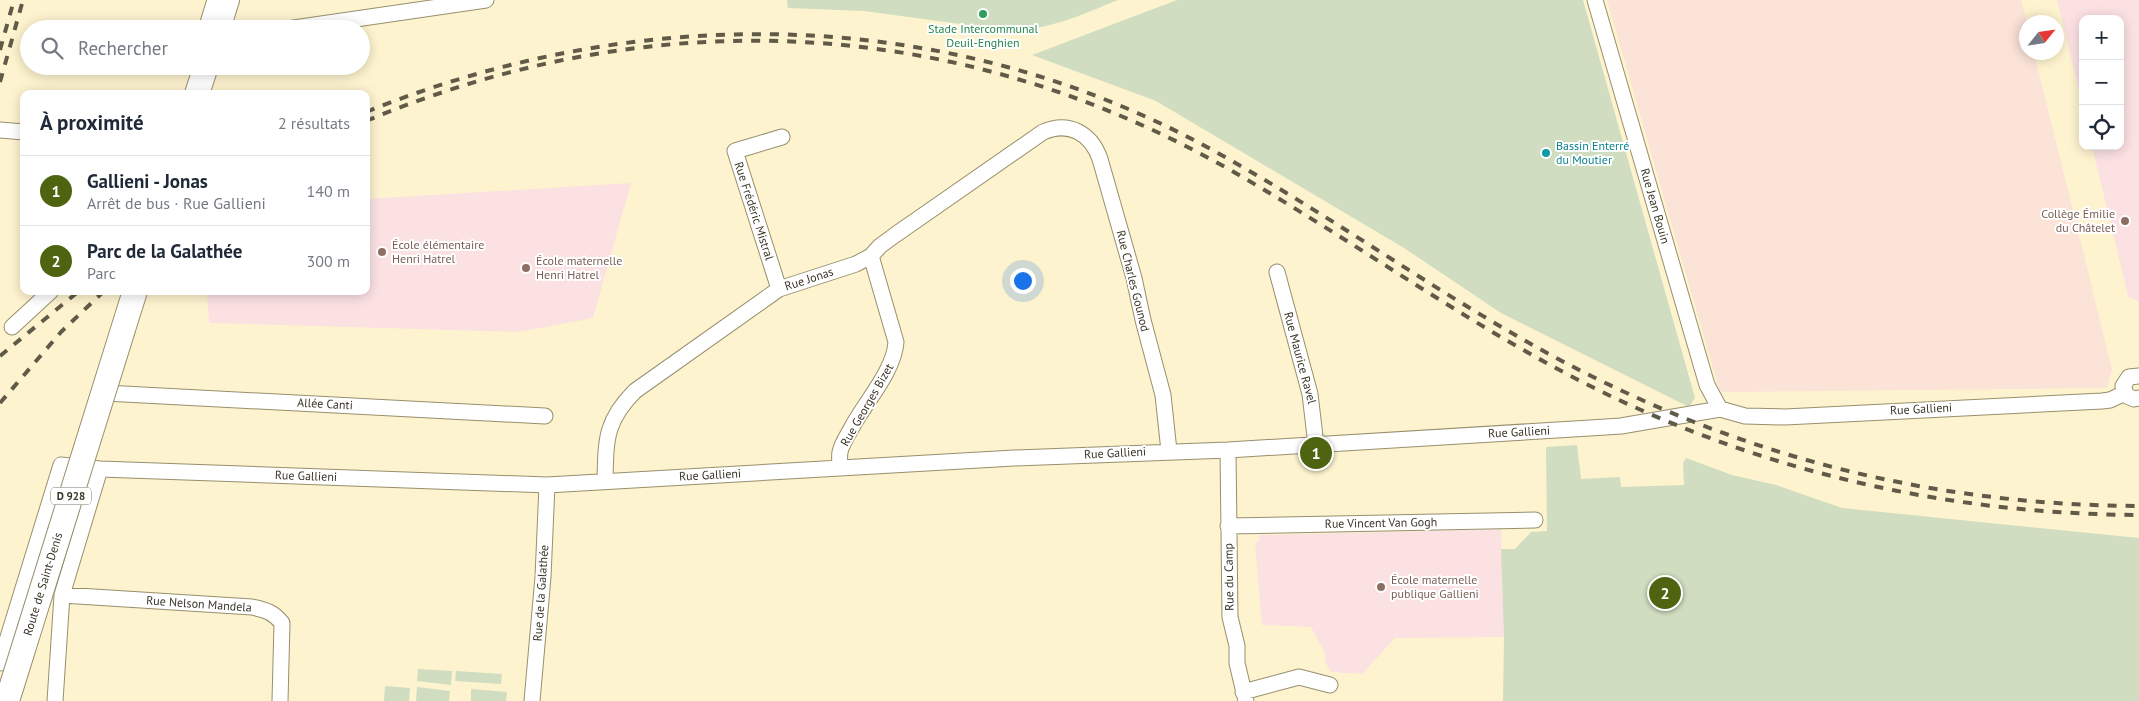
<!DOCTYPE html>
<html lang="fr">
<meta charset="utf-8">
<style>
body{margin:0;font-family:"PT Sans",sans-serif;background:#f6f6f7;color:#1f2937}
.controls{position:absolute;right:15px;top:15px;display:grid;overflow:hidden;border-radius:10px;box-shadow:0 2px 12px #0003}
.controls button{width:45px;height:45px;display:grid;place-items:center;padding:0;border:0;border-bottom:1px solid #e0e1e3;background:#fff;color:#1f2937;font:25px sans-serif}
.compass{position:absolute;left:2019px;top:15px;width:45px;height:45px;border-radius:50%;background:#fff;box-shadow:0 2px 12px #0003;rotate:60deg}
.you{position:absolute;left:1022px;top:280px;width:18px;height:18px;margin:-12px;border:4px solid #fff;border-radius:50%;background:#1a73e8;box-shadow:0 0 0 8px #1a73e833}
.badge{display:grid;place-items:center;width:32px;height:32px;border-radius:50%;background:#4f6411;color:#fff;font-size:16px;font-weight:700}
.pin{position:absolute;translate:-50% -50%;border:2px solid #fff;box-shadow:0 1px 5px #0006}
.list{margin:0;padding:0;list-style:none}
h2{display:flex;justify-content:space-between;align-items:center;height:65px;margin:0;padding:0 20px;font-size:21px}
h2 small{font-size:16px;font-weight:400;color:#747a83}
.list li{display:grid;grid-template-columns:32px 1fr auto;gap:15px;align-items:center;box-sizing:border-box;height:70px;padding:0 20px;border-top:1px solid #e0e1e3}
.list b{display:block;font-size:19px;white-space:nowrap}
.list p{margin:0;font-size:16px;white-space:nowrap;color:#747a83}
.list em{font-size:16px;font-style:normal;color:#747a83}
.icon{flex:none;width:28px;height:28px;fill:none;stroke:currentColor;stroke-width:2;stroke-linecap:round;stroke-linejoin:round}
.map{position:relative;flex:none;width:2139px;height:701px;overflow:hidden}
.search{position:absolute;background:#fff;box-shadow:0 2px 12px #0003;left:20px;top:20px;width:350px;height:55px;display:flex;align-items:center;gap:12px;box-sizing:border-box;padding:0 18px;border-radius:28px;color:#747a83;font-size:19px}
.panel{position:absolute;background:#fff;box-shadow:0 2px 12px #0003;left:20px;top:90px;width:350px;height:205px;border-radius:10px}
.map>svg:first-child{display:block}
.industrial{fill:#fbe3d8}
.education{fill:#fce1e3}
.green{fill:#d0ddc0}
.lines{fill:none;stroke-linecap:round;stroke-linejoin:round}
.minor-casing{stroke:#978f6d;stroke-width:17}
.primary-casing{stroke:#978f6d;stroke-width:26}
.minor{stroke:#fff;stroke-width:15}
.primary{stroke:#fff;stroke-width:24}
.rail{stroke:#605b48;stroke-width:4;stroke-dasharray:9 9;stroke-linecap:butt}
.primary-bridge-casing{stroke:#978f6d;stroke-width:26;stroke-linecap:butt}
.primary-bridge{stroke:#fff;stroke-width:24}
.leisure-dot{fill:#2e9e5b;stroke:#fff;stroke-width:2}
.culture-dot{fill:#0f9aa8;stroke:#fff;stroke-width:2}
.education-dot{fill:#8d6e63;stroke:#fff;stroke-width:2}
.labels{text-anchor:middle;stroke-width:4;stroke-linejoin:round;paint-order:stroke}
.shield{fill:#fff;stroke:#747167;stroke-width:1}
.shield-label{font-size:11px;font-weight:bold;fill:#383426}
.leisure-label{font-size:12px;fill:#27864d;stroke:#fff}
.culture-label{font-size:12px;fill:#0d838f;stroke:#fff;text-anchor:start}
.street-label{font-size:12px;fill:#383426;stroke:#fff}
.education-label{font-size:12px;fill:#785e54;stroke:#fff;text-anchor:start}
</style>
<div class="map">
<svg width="2139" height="701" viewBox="0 0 2139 701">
<rect width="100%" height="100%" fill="#fdf3ce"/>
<path class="industrial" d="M 1607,0 L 2021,0 L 2027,22 L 2026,52 L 2034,53 L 2112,369 L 2107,388 L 1720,392 Z"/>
<path class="education" d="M 2057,0 L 2139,0 L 2139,302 L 2128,296 L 2092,146 L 2120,146 L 2120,19 L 2083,19 L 2083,107 Z
M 631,183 L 593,318 L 519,332 L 209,323 L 207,291 L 366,291 L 366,199 Z
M 1501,529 L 1504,637 L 1395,638 L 1362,674 L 1331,672 L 1325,662 L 1325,653 L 1311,627 L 1262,625 L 1255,542 L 1259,541 L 1259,535 Z"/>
<path class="green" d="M 787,0 L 1118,0 C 1093,10 1067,22 1041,27 C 1027,30 1012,29 998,29 L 864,11 L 788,8 Z
M 1177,0 L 1583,0 L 1695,398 L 1689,407 L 1501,313 L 1404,248 L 1156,101 L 1032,55 Z
M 1577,445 L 1581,479 L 1620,477 L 1621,487 L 1684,485 L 1683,463 L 1686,458 L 1732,475 L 1776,485 L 1842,508 L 2139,538 L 2139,701 L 1503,701 L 1504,637 L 1501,549 L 1515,549 L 1531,532 L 1547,531 L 1546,447 Z
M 418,669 L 452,671 L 451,685 L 417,681 Z
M 456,671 L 502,674 L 501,684 L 455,681 Z
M 385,686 L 410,688 L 409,701 L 384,701 Z
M 417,687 L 450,691 L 449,701 L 416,701 Z
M 471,689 L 507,692 L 506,701 L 471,701 Z"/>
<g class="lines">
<g class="minor-casing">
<path id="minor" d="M 1595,0 L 1707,385 L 1720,409
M 206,29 L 215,0
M 287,29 L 486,0
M 0,130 L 24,132
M 1277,272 L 1310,394 L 1316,445
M 779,289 L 735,151 L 782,137
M 12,327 L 51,291
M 2139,376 L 2129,377 L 2123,386 L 2127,396 L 2134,399 L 2139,398
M 105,393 L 545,416
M 1228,450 L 1230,617 L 1237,646 L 1237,663 L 1246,701
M 840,468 C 840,463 839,457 840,452 C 842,443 848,435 852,427 C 866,401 894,371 896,342 L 871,256
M 100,469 L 547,485 L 1014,458 L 1228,450 L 1590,428 L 1621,426 L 1720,409 L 1745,416 L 1785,417 L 2102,401 L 2110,400 L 2125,393
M 605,480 C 606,440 605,421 635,391 L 779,289 L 856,264 L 871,256 L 880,246 L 895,235 L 1043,132 C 1069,121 1091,133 1100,159 L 1134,278 L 1143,320 L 1163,395 L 1169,451
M 1228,526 L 1535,520
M 62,595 L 252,607 C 266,610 273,612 282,623 L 280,701
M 0,663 L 61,465 L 100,469 L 62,595 L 55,701
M 1243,692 L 1299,677 L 1330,685
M 532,701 L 543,577 L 547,485"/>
</g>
<g class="primary-casing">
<path id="primary" d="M 218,29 L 227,0
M 197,94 L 206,66"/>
</g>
<use href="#minor" class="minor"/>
<use href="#primary" class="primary"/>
<path class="rail" d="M 0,50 L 14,0
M 0,82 L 23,0
M 366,112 C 643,0 952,5 1216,152 C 1352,227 1475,322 1616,388 C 1782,467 1955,505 2139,506
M 366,121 C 655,0 959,15 1232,171 C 1370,250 1496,346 1641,410 C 1799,480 1967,514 2139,515
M 0,356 L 79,291
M 0,403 L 61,332 L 104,291"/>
<g class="primary-bridge-casing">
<path id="primary-bridge" d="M 7,701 L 135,291"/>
</g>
<use href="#primary-bridge" class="primary-bridge"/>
</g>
<circle class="leisure-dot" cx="983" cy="14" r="5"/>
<circle class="culture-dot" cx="1546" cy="153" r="5"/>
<g class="education-dot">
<circle cx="2125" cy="221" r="5"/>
<circle cx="382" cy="252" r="5"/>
<circle cx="526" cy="268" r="5"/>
<circle cx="1381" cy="587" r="5"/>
</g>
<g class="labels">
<rect class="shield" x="51" y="487.5" width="40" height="17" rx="4"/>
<g class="shield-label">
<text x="71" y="500">D 928</text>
</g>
<g class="leisure-label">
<text x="983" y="33">Stade Intercommunal<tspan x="983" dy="14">Deuil-Enghien</tspan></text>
</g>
<g class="culture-label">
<text x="1556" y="150">Bassin Enterré<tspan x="1556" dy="14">du Moutier</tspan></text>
</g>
<g class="street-label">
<text transform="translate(1655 206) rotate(74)" y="4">Rue Jean Bouin</text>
<text transform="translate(754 211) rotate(72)" y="4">Rue Frédéric Mistral</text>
<text transform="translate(809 279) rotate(-18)" y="4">Rue Jonas</text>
<text transform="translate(1133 281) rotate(76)" y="4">Rue Charles Gounod</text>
<text transform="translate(1300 358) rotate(75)" y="4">Rue Maurice Ravel</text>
<text transform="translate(325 404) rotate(3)" y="4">Allée Canti</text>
<text transform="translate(867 405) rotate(-60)" y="4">Rue Georges Bizet</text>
<text transform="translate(1921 409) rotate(-3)" y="4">Rue Gallieni</text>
<text transform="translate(1519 432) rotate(-3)" y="4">Rue Gallieni</text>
<text transform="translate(1115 453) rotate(-3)" y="4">Rue Gallieni</text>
<text transform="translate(710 475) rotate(-3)" y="4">Rue Gallieni</text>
<text transform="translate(306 476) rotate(2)" y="4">Rue Gallieni</text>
<text transform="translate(1381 523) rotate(-1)" y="4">Rue Vincent Van Gogh</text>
<text transform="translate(1229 577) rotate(-91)" y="4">Rue du Camp</text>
<text transform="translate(43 584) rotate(-73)" y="4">Route de Saint-Denis</text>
<text transform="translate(541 593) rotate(-86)" y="4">Rue de la Galathée</text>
<text transform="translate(199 604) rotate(4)" y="4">Rue Nelson Mandela</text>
</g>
<g class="education-label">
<text x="2115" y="218" text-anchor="end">Collège Émilie<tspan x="2115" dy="14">du Châtelet</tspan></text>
<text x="392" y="249">École élémentaire<tspan x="392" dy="14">Henri Hatrel</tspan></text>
<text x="536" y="265">École maternelle<tspan x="536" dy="14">Henri Hatrel</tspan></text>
<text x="1391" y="584">École maternelle<tspan x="1391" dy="14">publique Gallieni</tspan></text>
</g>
</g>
</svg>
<div class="controls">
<button>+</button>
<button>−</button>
<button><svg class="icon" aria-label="locate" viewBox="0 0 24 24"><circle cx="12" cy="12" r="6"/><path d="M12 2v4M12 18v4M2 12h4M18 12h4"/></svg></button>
</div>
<svg class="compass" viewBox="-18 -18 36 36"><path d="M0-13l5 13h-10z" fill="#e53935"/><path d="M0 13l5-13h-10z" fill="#747a83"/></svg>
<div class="you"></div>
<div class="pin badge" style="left:1316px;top:453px">1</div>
<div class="pin badge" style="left:1665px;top:593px">2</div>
<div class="search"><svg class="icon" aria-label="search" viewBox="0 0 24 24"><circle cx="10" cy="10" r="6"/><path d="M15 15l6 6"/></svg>Rechercher</div>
<section class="panel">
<h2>À proximité<small>2 résultats</small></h2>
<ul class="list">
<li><span class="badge">1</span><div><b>Gallieni - Jonas</b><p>Arrêt de bus · Rue Gallieni</p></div><em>140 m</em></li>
<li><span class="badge">2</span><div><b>Parc de la Galathée</b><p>Parc</p></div><em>300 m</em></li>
</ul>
</section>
</div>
